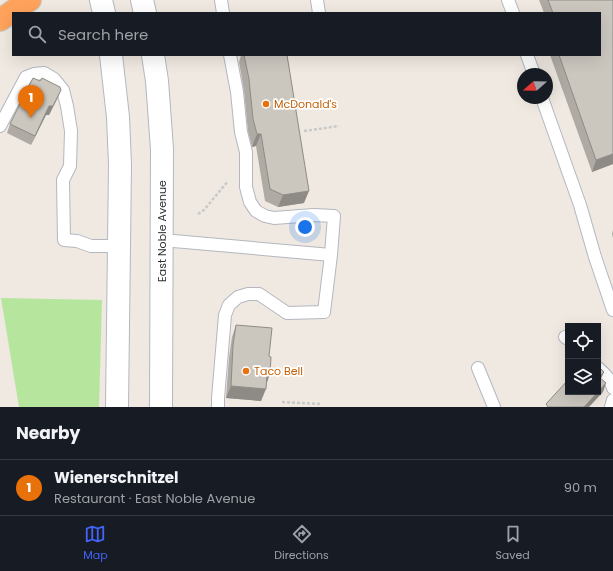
<!DOCTYPE html>
<meta charset="utf-8">
<style>
body{margin:0;font-family:Poppins,sans-serif;background:#242831;color:#f1f3f6}
.controls{position:absolute;right:12px;bottom:12px;display:grid;overflow:hidden;border-radius:0px;box-shadow:0 4px 16px #0002}
.controls button{width:36px;height:36px;display:grid;place-items:center;padding:0;border:0;border-bottom:1px solid #363941;background:#171b24;color:#f1f3f6;font:20px sans-serif}
.compass{position:absolute;left:517px;top:68px;width:36px;height:36px;border-radius:50%;background:#171b24;box-shadow:0 4px 16px #0002;rotate:250deg}
.you{position:absolute;left:305px;top:227px;width:14px;height:14px;margin:-10px;border:3px solid #fff;border-radius:50%;background:#1a73e8;box-shadow:0 0 0 6px #1a73e833}
.badge{display:grid;place-items:center;width:26px;height:26px;border-radius:50%;background:#4264fb;color:#fff;font-size:13px;font-weight:700}
.pin{position:absolute;translate:-50% -33px;filter:drop-shadow(0 1px 2px #0008)}
.pin::after{content:'';position:absolute;top:21px;width:14px;height:12px;background:inherit;clip-path:polygon(0 0,100% 0,50% 100%)}
.list{margin:0;padding:0;list-style:none}
h2{display:flex;justify-content:space-between;align-items:center;height:52px;margin:0;padding:0 16px;font-size:17px}
h2 small{font-size:13px;font-weight:400;color:#9ea1a6}
.list li{display:grid;grid-template-columns:26px 1fr auto;gap:12px;align-items:center;box-sizing:border-box;height:56px;padding:0 16px;border-top:1px solid #363941}
.list b{display:block;font-size:15px;white-space:nowrap}
.list p{margin:0;font-size:13px;white-space:nowrap;color:#9ea1a6}
.list em{font-size:13px;font-style:normal;color:#9ea1a6}
.icon{flex:none;width:22px;height:22px;fill:none;stroke:currentColor;stroke-width:2;stroke-linecap:round;stroke-linejoin:round}
.map{position:relative;flex:none;width:613px;height:407px;overflow:hidden}
.search{position:absolute;background:#171b24;box-shadow:0 4px 16px #0002;left:12px;right:12px;top:12px;height:44px;display:flex;align-items:center;gap:10px;box-sizing:border-box;padding:0 14px;border-radius:0px;color:#9ea1a6;font-size:15px}
.sheet{height:108px;background:#171b24}
nav{display:flex;justify-content:space-around;align-items:center;box-sizing:border-box;height:56px;border-top:1px solid #363941;background:#171b24;font-size:11px;color:#9ea1a6}
nav a{display:grid;justify-items:center;gap:2px}
nav .on{color:#4264fb}
.map>svg:first-child{display:block}
.green{fill:#b6e59e}
.lines{fill:none;stroke-linecap:round;stroke-linejoin:round}
.lane-casing{stroke:#b4b7c1;stroke-width:14}
.secondary-casing{stroke:#b4b7c1;stroke-width:24}
.highway-casing{stroke:#c9c9c9;stroke-width:24}
.path{stroke:#c9c9c9;stroke-width:2.5;stroke-dasharray:3 2;stroke-linecap:butt}
.lane{stroke:#fff;stroke-width:12}
.secondary{stroke:#fff;stroke-width:22}
.highway{stroke:#ffa35c;stroke-width:22}
.wall{fill:#afaba4}
.shaded-wall{fill:#8e8b86}
.building{fill:#cbc7bf;stroke:#8e8b86}
.food-dot{fill:#e8710a;stroke:#fff;stroke-width:1.5}
.labels{text-anchor:middle;stroke-width:3.5;stroke-linejoin:round;paint-order:stroke}
.food-label{font-size:11px;fill:#c56008;stroke:#fff;text-anchor:start}
.street-label{font-size:11px;fill:#2e2e2e;stroke:#fff}
</style>
<div class="map">
<svg width="613" height="407" viewBox="0 0 613 407">
<rect width="100%" height="100%" fill="#efe9e1"/>
<path class="green" d="M 1,298 L 102,300 L 99,407 L 19,407 Z"/>
<g class="lines">
<g class="lane-casing">
<path id="lane" d="M 221,0 L 223,13
M 317,0 L 319,13
M 508,0 L 513,13
M 527,55 L 534,74
M 542,98 L 580,205 L 595,257 L 613,310
M 0,126 L 26,77 L 34,74 L 44,73 L 54,79 L 63,90 L 67,106 L 71,131 L 70,166 L 63,180 L 64,240 L 77,241 L 91,246 L 119,246
M 162,240 L 331,255
M 565,337 L 568,339
M 478,368 L 494,407
M 598,368 C 604,373 611,380 613,388
M 218,407 L 218,398 L 225,315 L 229,305 L 238,297 L 248,294 L 259,294 L 287,313 L 324,312 L 331,255 L 334,216 L 314,215 L 274,218 L 265,216 L 256,211 L 250,202 L 246,187 L 246,152 L 241,132 L 237,92 L 230,55
M 611,407 L 613,400"/>
</g>
<g class="secondary-casing">
<path id="secondary" d="M 101,0 L 104,13
M 142,0 L 145,13
M 111,55 L 118,117 L 120,165 L 117,407
M 153,55 L 157,81 L 162,149 L 161,407"/>
</g>
<g class="highway-casing">
<path id="highway" d="M 0,20 L 16,9 L 30,0"/>
</g>
<path class="path" d="M 304,131 L 339,126
M 198,214 L 204,210 L 228,181
M 282,402 L 320,404"/>
<use href="#lane" class="lane"/>
<use href="#secondary" class="secondary"/>
<use href="#highway" class="highway"/>
</g>
<path class="wall" d="M 539,0 L 613,0 L 613,164 L 592,172 L 550,55 L 600,55 L 600,13 L 544,13 Z
M 241,55 L 287,55 L 304,203 L 278,207 L 265,201 L 256,146 L 252,147 L 248,131 L 244,91 L 239,62 Z
M 40,81 L 57,99 L 49,115 L 46,115 L 31,145 L 7,133 L 10,124 Z
M 613,230 L 613,238 L 612,234 Z
M 236,325 L 266,384 L 261,401 L 226,398 L 229,357 L 232,337 Z"/>
<path class="shaded-wall" d="M 61,90 L 57,99 L 49,115 L 46,115 L 31,145 L 35,136 L 49,106 Z
M 257,134 L 261,134 L 256,146 L 252,147 Z
M 613,154 L 613,164 L 592,172 L 596,160 Z
M 309,191 L 304,203 L 278,207 L 283,195 Z
M 604,372 L 600,381 L 599,377 Z
M 267,373 L 270,373 L 266,386 Z
M 606,383 L 603,392 L 589,407 L 584,407 Z
M 231,386 L 266,389 L 261,401 L 226,398 Z"/>
<path class="building" d="M 548,0 L 613,0 L 613,154 L 596,160 L 559,55 L 600,55 L 600,13 L 553,13 Z
M 244,55 L 287,55 L 309,191 L 283,195 L 270,189 L 261,134 L 257,134 L 253,119 L 249,79 Z
M 33,78 L 40,81 L 42,78 L 60,87 L 61,90 L 53,106 L 49,106 L 35,136 L 10,124 Z
M 236,325 L 272,328 L 269,356 L 271,357 L 270,373 L 267,373 L 266,389 L 231,386 L 233,345 Z
M 598,366 L 604,372 L 599,377 L 606,383 L 598,392 Z
M 568,380 L 568,392 L 598,392 L 584,407 L 548,407 L 546,404 Z"/>
<g class="food-dot">
<circle cx="266" cy="104" r="4"/>
<circle cx="246" cy="371" r="4"/>
</g>
<g class="labels">
<g class="food-label">
<text x="274" y="108">McDonald's</text>
<text x="254" y="375">Taco Bell</text>
</g>
<g class="street-label">
<text transform="translate(162 231) rotate(-90)" y="4">East Noble Avenue</text>
</g>
</g>
</svg>
<div class="controls">
<button><svg class="icon" aria-label="locate" viewBox="0 0 24 24"><circle cx="12" cy="12" r="6"/><path d="M12 2v4M12 18v4M2 12h4M18 12h4"/></svg></button>
<button><svg class="icon" aria-label="layers" viewBox="0 0 24 24"><path d="M12 4l9 5-9 5-9-5zM3 14l9 5 9-5"/></svg></button>
</div>
<svg class="compass" viewBox="-18 -18 36 36"><path d="M0-13l5 13h-10z" fill="#e53935"/><path d="M0 13l5-13h-10z" fill="#9ea1a6"/></svg>
<div class="you"></div>
<div class="pin badge" style="left:31px;top:118px;background:#e8710a">1</div>
<div class="search"><svg class="icon" aria-label="search" viewBox="0 0 24 24"><circle cx="10" cy="10" r="6"/><path d="M15 15l6 6"/></svg>Search here</div>
</div>
<section class="sheet">
<h2>Nearby<small></small></h2>
<ul class="list">
<li><span class="badge" style="background:#e8710a">1</span><div><b>Wienerschnitzel</b><p>Restaurant · East Noble Avenue</p></div><em>90 m</em></li>
</ul>
</section>
<nav>
<a class="on"><svg class="icon" aria-label="map" viewBox="0 0 24 24"><path d="M3 6l6-2 6 2 6-2v14l-6 2-6-2-6 2zM9 4v14M15 6v14"/></svg>Map</a>
<a><svg class="icon" aria-label="directions" viewBox="0 0 24 24"><path d="M12 3l9 9-9 9-9-9zM9 14v-3h6M13 9l2 2-2 2"/></svg>Directions</a>
<a><svg class="icon" aria-label="saved" viewBox="0 0 24 24"><path d="M7 4h10v16l-5-4-5 4z"/></svg>Saved</a>
</nav>
